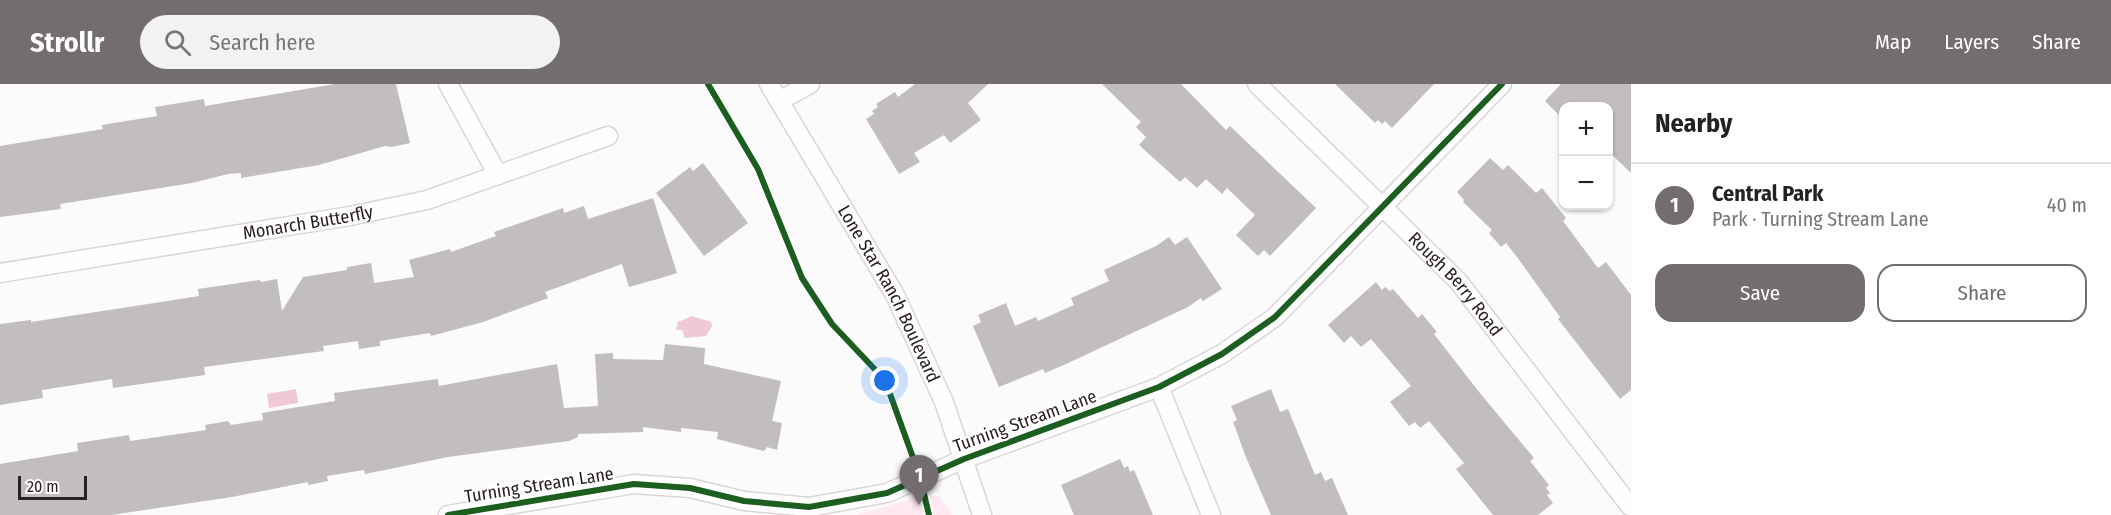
<!DOCTYPE html>
<meta charset="utf-8">
<style>
body{margin:0;font-family:"Fira Sans Condensed",sans-serif;background:#f2f2f2;color:#222}
.controls{position:absolute;right:18px;top:18px;display:grid;overflow:hidden;border-radius:12px;box-shadow:0 2px 4px #0004}
.controls button{width:54px;height:54px;display:grid;place-items:center;padding:0;border:0;border-bottom:2px solid #e0e0e0;background:#fff;color:#222;font:30px sans-serif}
.scale{position:absolute;left:18px;bottom:15px;width:69px;box-sizing:border-box;padding-left:6px;border:3px solid #2a2023;border-top:0;font-size:16px;line-height:21px;white-space:nowrap;color:#2a2023;-webkit-text-stroke:4px #fff;paint-order:stroke}
.you{position:absolute;left:885px;top:297px;width:21px;height:21px;margin:-15px;border:4px solid #fff;border-radius:50%;background:#1a73e8;box-shadow:0 0 0 9px #1a73e833}
.badge{display:grid;place-items:center;width:39px;height:39px;border-radius:50%;background:#736d6f;color:#fff;font-size:20px;font-weight:700}
.pin{position:absolute;translate:-50% -50px;filter:drop-shadow(0 2px 3px #0008)}
.pin::after{content:'';position:absolute;top:32px;width:21px;height:18px;background:inherit;clip-path:polygon(0 0,100% 0,50% 100%)}
.list{margin:0;padding:0;list-style:none}
h2{display:flex;justify-content:space-between;align-items:center;height:78px;margin:0;padding:0 24px;font-size:26px}
h2 small{font-size:20px;font-weight:400;color:#767676}
.list li{display:grid;grid-template-columns:39px 1fr auto;gap:18px;align-items:center;box-sizing:border-box;height:84px;padding:0 24px;border-top:2px solid #e0e0e0}
.list b{display:block;font-size:22px;white-space:nowrap}
.list p{margin:0;font-size:20px;white-space:nowrap;color:#767676}
.list em{font-size:20px;font-style:normal;color:#767676}
.actions{display:flex;gap:12px;padding:18px 24px}
.actions a{flex:1;padding:14px 0;border:2px solid #736d6f;border-radius:18px;text-align:center;font-size:21px;color:#736d6f}
.actions .main{background:#736d6f;color:#fff}
.icon{flex:none;width:33px;height:33px;fill:none;stroke:currentColor;stroke-width:2;stroke-linecap:round;stroke-linejoin:round}
.map{position:relative;flex:none;width:1631px;height:431px;overflow:hidden}
header{display:flex;align-items:center;gap:36px;box-sizing:border-box;height:84px;padding:0 30px;background:#736d6f;color:#fff}
header strong{font-size:28px}
nav{display:flex;gap:33px;margin-inline-start:auto;font-size:21px}
.search{width:420px;height:54px;background:#f2f2f2;display:flex;align-items:center;gap:15px;box-sizing:border-box;padding:0 21px;border-radius:33px;color:#767676;font-size:22px}
main{display:flex}
aside{flex:1;background:#fff}
.map>svg:first-child{display:block}
.green{fill:#fde9ef}
.water{fill:#f1c9d4}
.building{fill:#c2bdbe}
.lines{fill:none;stroke-linecap:round;stroke-linejoin:round}
.minor-casing{stroke:#dbd5d7;stroke-width:21}
.minor{stroke:#fefefe;stroke-width:18}
.cycleway-casing{stroke:#fff;stroke-width:10}
.cycleway{stroke:#1b5e20;stroke-width:6}
.labels{text-anchor:middle;stroke-width:4.5;stroke-linejoin:round;paint-order:stroke}
.street-label{font-size:18px;fill:#2a2023;stroke:#fff}
</style>
<header>
<strong>Strollr</strong>
<div class="search"><svg class="icon" aria-label="search" viewBox="0 0 24 24"><circle cx="10" cy="10" r="6"/><path d="M15 15l6 6"/></svg>Search here</div>
<nav><a>Map</a><a>Layers</a><a>Share</a></nav>
</header>
<main>
<div class="map">
<svg width="1631" height="431" viewBox="0 0 1631 431">
<rect width="100%" height="100%" fill="#fbfbfb"/>
<path class="green" d="M 921,412 L 939,412 L 952,431 L 857,431 Z"/>
<path class="water" d="M 692,232 L 711,238 L 712,242 L 706,252 L 685,254 L 682,246 L 676,246 L 678,238 Z
M 296,305 L 298,319 L 269,324 L 267,310 Z"/>
<path class="building" d="M 335,0 L 396,0 L 410,59 L 392,63 L 385,62 L 319,81 L 241,94 L 241,89 L 228,90 L 192,99 L 60,120 L 61,125 L 0,133 L 0,62 L 103,45 L 102,41 L 157,32 L 155,23 L 204,15 L 205,22 Z
M 915,0 L 988,0 L 968,19 L 981,36 L 950,59 L 944,51 L 914,69 L 920,78 L 899,90 L 866,35 L 874,30 L 872,27 L 878,23 L 876,20 L 895,8 L 898,13 Z
M 1102,0 L 1181,0 L 1226,46 L 1230,42 L 1316,124 L 1270,172 L 1264,166 L 1258,172 L 1236,151 L 1255,131 L 1227,104 L 1222,110 L 1206,95 L 1197,104 L 1185,93 L 1180,98 L 1139,61 L 1146,53 L 1136,43 L 1141,38 Z
M 1335,0 L 1434,0 L 1392,44 L 1385,37 L 1382,40 L 1378,36 L 1375,39 Z
M 1561,0 L 1631,0 L 1631,89 L 1608,67 L 1608,22 L 1563,22 L 1562,34 L 1545,17 Z
M 1490,74 L 1503,86 L 1508,81 L 1536,109 L 1542,104 L 1566,134 L 1563,137 L 1598,184 L 1606,178 L 1631,211 L 1631,306 L 1620,315 L 1558,235 L 1560,233 L 1517,173 L 1506,159 L 1501,163 L 1489,149 L 1492,146 L 1463,118 L 1464,116 L 1457,108 Z
M 703,79 L 748,139 L 704,172 L 656,109 L 690,83 L 693,87 Z
M 653,114 L 677,189 L 661,194 L 629,203 L 622,180 L 545,208 L 548,214 L 483,238 L 431,252 L 430,249 L 380,257 L 380,262 L 359,265 L 358,257 L 323,262 L 324,267 L 204,283 L 205,291 L 113,304 L 112,295 L 42,306 L 43,314 L 0,321 L 0,240 L 31,236 L 31,238 L 174,216 L 199,212 L 198,205 L 260,196 L 261,198 L 277,195 L 282,227 L 303,193 L 347,186 L 347,183 L 371,179 L 374,199 L 414,193 L 409,176 L 450,165 L 451,168 L 496,152 L 494,148 L 563,124 L 564,129 L 584,122 L 588,135 Z
M 1169,153 L 1175,161 L 1187,153 L 1222,205 L 1203,217 L 1201,214 L 1188,223 L 1066,280 L 1045,289 L 1043,285 L 999,303 L 973,242 L 981,238 L 978,231 L 1006,219 L 1015,242 L 1036,233 L 1038,237 L 1074,221 L 1071,214 L 1109,197 L 1104,186 L 1156,162 Z
M 1376,198 L 1382,206 L 1385,203 L 1390,207 L 1393,205 L 1418,234 L 1422,230 L 1437,248 L 1434,250 L 1479,308 L 1534,374 L 1530,377 L 1549,401 L 1546,404 L 1550,409 L 1547,411 L 1553,419 L 1538,431 L 1493,431 L 1456,385 L 1464,379 L 1429,337 L 1420,344 L 1415,338 L 1409,342 L 1390,318 L 1411,302 L 1371,255 L 1361,263 L 1351,252 L 1344,259 L 1328,241 Z
M 665,260 L 705,264 L 704,280 L 781,297 L 772,337 L 782,339 L 777,366 L 767,363 L 764,367 L 717,355 L 718,348 L 681,344 L 681,348 L 643,343 L 643,348 L 578,350 L 578,353 L 569,357 L 448,373 L 365,390 L 364,386 L 327,392 L 328,397 L 308,401 L 308,398 L 232,413 L 111,431 L 0,431 L 0,380 L 78,367 L 77,359 L 129,351 L 130,357 L 206,346 L 205,341 L 228,337 L 231,341 L 263,336 L 262,329 L 335,317 L 334,309 L 438,295 L 439,302 L 557,280 L 564,324 L 598,322 L 595,270 L 613,269 L 613,275 L 663,276 Z
M 1271,305 L 1280,328 L 1288,325 L 1315,391 L 1321,388 L 1325,397 L 1332,394 L 1348,431 L 1271,431 L 1245,371 L 1235,343 L 1233,338 L 1237,336 L 1231,322 Z
M 1120,375 L 1124,384 L 1128,382 L 1130,388 L 1134,386 L 1153,431 L 1074,431 L 1061,401 Z"/>
<g class="lines">
<g class="minor-casing">
<g id="minor">
<path d="M 448,0 L 498,91"/>
<path id="s1" d="M 769,0 L 895,211 L 944,318 L 982,431"/>
<path id="s2" d="M 1257,0 L 1458,197 L 1630,422"/>
<path d="M 779,17 L 810,0"/>
<path id="s3" d="M 0,189 L 350,132 L 427,116 L 608,52"/>
<path d="M 1159,303 L 1211,431"/>
<path d="M 448,431 L 634,400 L 690,404 L 744,417 L 809,423 L 887,409 L 964,375 L 1159,303 L 1222,270 L 1275,233 L 1502,0"/>
</g>
</g>
<use href="#minor" class="minor"/>
<g class="cycleway-casing">
<path id="cycleway" d="M 708,0 L 758,85 L 802,194 L 832,240 L 885,296 L 920,393 L 929,431
M 448,431 L 634,400 L 690,404 L 744,417 L 809,423 L 887,409 L 964,375 L 1159,303 L 1222,270 L 1275,233 L 1502,0"/>
</g>
<use href="#cycleway" class="cycleway"/>
</g>
<g class="labels">
<g class="street-label">
<text dy="6" stroke="none"><textPath href="#s3" startOffset="312">Monarch Butterfly</textPath></text>
<text dy="6" stroke="none"><textPath href="#s2" startOffset="282">Rough Berry Road</textPath></text>
<text dy="6" stroke="none"><textPath href="#s1" startOffset="242">Lone Star Ranch Boulevard</textPath></text>
<text transform="translate(1025 337) rotate(-20)" y="6">Turning Stream Lane</text>
<text transform="translate(539 401) rotate(-9)" y="6">Turning Stream Lane</text>
</g>
</g>
</svg>
<div class="controls">
<button>+</button>
<button>−</button>
</div>
<div class="scale">20 m</div>
<div class="you"></div>
<div class="pin badge" style="left:919px;top:421px">1</div>
</div>
<aside>
<h2>Nearby<small></small></h2>
<ul class="list">
<li><span class="badge">1</span><div><b>Central Park</b><p>Park · Turning Stream Lane</p></div><em>40 m</em></li>
</ul>
<div class="actions"><a class="main">Save</a><a>Share</a></div>
</aside>
</main>
